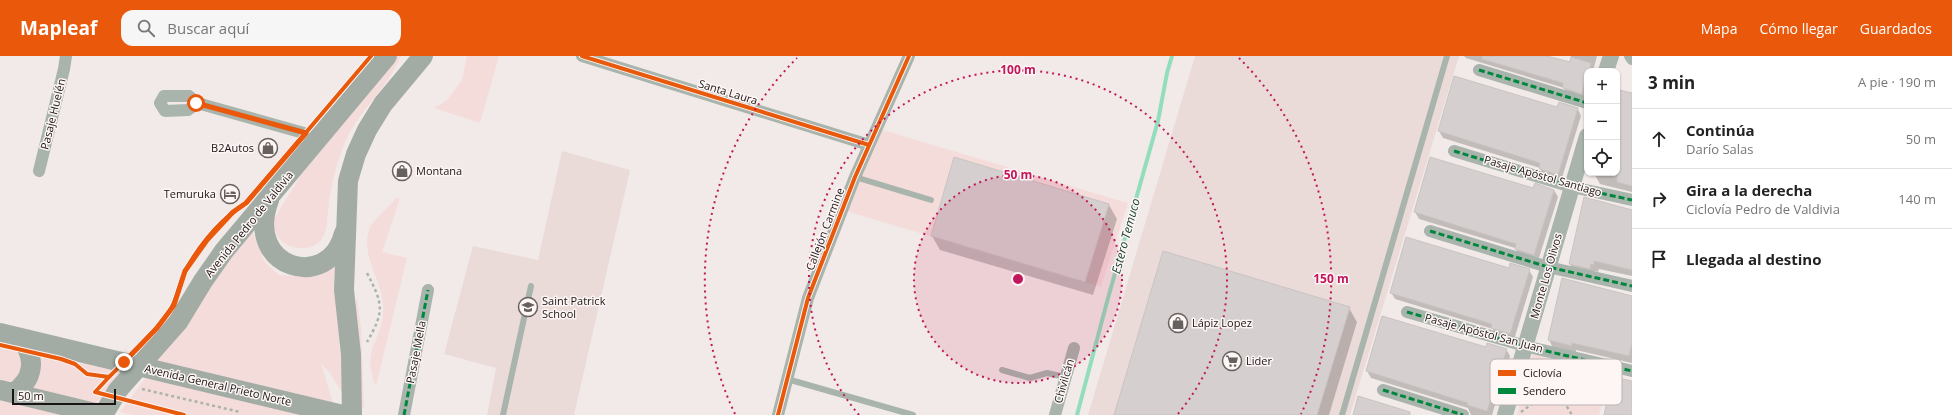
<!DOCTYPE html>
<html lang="es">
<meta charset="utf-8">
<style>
body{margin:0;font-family:"Open Sans",sans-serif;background:#f6f6f6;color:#222}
.controls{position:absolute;right:12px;top:12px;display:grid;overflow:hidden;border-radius:8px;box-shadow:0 1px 3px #0004}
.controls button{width:36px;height:36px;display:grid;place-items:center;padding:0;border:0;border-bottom:1px solid #e0e0e0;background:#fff;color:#222;font:20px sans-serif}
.scale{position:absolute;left:12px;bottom:10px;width:104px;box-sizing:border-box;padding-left:4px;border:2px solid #1a1515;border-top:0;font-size:11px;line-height:14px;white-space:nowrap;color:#1a1515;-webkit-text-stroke:3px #fef5f5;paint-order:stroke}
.stop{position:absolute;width:12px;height:12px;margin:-9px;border:3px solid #ea580c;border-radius:50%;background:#fff}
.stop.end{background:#ea580c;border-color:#fff;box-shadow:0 1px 4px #0008}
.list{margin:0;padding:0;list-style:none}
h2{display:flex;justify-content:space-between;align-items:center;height:52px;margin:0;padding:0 16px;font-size:17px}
h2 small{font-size:13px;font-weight:400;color:#767676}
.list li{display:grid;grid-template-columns:26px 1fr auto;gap:12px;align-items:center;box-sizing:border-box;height:60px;padding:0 16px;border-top:1px solid #e0e0e0}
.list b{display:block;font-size:15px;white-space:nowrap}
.list p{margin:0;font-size:13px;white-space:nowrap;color:#767676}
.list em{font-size:13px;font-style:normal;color:#767676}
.icon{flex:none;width:22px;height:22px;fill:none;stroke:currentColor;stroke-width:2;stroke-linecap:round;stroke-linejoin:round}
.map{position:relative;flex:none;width:1632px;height:359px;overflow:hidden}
header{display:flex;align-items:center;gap:24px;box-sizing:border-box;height:56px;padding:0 20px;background:#ea580c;color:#fff}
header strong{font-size:19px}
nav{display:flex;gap:22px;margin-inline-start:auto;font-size:14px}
.search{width:280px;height:36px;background:#f6f6f6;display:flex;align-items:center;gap:10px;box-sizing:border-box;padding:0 14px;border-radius:12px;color:#767676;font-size:15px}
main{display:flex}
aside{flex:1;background:#fff}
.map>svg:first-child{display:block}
.built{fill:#eadbd9}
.green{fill:#f4dcda}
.shadow{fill:#0003}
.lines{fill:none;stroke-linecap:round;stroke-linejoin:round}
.stream{stroke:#92ddbb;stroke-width:4}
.building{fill:#d5d0cf;stroke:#c9c3c2}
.path{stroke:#acb2ac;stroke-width:2.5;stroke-dasharray:3 3;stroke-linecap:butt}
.service{stroke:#a8b4ac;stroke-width:6}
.minor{stroke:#a8b4ac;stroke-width:12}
.tertiary{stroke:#a8b4ac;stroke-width:16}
.primary{stroke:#a2aca5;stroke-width:20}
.quiet{stroke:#00873e;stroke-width:3;stroke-dasharray:6 3;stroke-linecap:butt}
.cycleway-casing{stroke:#fef5f5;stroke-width:6}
.cycleway{stroke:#e8590c;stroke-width:4}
.route{stroke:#ea580c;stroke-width:5}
.ring{fill:none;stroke:#c2185b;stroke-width:2;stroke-dasharray:2 4}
.labels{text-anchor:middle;stroke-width:3;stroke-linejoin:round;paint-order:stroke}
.street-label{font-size:11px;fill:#1a1515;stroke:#fef5f5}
.poi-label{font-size:11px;fill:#1a1515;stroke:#fef5f5;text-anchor:start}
.water-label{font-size:12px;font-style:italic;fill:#12422f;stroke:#fef5f5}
.key{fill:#fef5f5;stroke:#bab2b2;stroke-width:1}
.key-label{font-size:11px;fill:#1a1515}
.centre{fill:#c2185b;stroke:#fef5f5;stroke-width:2}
.ring-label{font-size:12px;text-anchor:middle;font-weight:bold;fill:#c2185b;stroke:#fef5f5;stroke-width:3;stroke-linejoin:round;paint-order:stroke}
</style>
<header>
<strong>Mapleaf</strong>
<div class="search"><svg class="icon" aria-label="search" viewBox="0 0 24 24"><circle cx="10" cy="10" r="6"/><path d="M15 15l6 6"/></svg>Buscar aquí</div>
<nav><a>Mapa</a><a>Cómo llegar</a><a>Guardados</a></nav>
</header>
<main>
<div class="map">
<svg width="1632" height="359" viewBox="0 0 1632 359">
<rect width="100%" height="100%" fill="#f2eae8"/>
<path class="built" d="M 1195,0 L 1459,0 L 1350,359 L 1088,359 Z
M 562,95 L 630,114 L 574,359 L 487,359 L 496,312 L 444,298 L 473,190 L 538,204 Z"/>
<path class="green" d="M 395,0 L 401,0 C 389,30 364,50 349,78 C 338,100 333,122 329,145 C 328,154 328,174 323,181 C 316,195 297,194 285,188 C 277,182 274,174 273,165 L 302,117 Z
M 467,0 L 499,0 L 480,67 L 434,52 L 447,44 L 462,24 Z
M 879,73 L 1128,147 L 1101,231 L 846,155 Z
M 396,142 L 400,143 L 382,196 L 407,202 L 376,330 C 359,291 386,283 383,248 C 381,222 361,201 369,174 C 371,165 389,152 396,142 Z
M 251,169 L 254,180 L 265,206 L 279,219 L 312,221 L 322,218 L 335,208 L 334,224 L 346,343 L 330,317 L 321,307 L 334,350 L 149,306 Z
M 357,241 L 361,272 L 364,353 L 361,349 L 359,295 L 354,261 Z
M 0,288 L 120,316 L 95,350 L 0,327 Z
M 1533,296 L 1610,315 L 1599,359 L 1517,359 Z
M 147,320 L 312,359 L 133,359 L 120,356 Z
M 0,341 L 77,359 L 0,359 Z"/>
<path class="shadow" d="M 1464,0 L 1545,0 L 1569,7 L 1571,0 L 1597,0 L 1593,15 L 1587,15 L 1587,36 L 1585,43 L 1568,38 L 1564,32 L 1466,2 Z
M 1632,38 L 1632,136 L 1600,128 L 1596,121 L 1596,117 L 1617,117 L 1617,45 Z
M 1559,47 L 1578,53 L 1581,60 L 1561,125 L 1543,119 L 1540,112 L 1443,82 L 1439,75 L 1558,52 Z
M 1534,133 L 1554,134 L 1558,141 L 1538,205 L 1519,199 L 1515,192 L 1419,163 L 1415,156 Z
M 1109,149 L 1117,163 L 1093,239 L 940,194 L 932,180 Z
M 1632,154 L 1632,220 L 1599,213 L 1598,216 L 1595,215 L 1594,220 L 1574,215 L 1570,208 Z
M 1510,213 L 1529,214 L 1533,221 L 1514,284 L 1496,279 L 1493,273 L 1395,243 L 1391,236 Z
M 1563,223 L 1632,240 L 1632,307 L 1576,294 L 1576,297 L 1553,292 L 1549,284 Z
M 1349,252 L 1357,266 L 1329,359 L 1115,359 Z
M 1486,292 L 1506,293 L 1510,300 L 1492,359 L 1471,359 L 1468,352 L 1371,322 L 1367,315 Z"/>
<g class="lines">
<path class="stream" d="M 1077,359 L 1108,242 L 1158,65 L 1167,17 L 1172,0"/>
</g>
<path class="building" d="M 1482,0 L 1547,0 L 1570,6 L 1571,1 L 1591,7 L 1589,15 L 1587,15 L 1582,38 L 1563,32 L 1563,27 L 1482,3 Z
M 1454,20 L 1557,51 L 1559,46 L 1578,52 L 1558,119 L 1539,113 L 1540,107 L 1438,75 Z
M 1619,34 L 1632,37 L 1632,130 L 1617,126 L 1617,40 Z
M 954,101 L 1109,148 L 1085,226 L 931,180 Z
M 1430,101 L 1533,132 L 1535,127 L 1554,134 L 1534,199 L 1515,193 L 1516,188 L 1414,156 Z
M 1584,141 L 1632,154 L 1632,214 L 1594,205 L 1594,209 L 1591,208 L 1590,213 L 1569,208 Z
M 1406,181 L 1509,212 L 1510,207 L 1530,213 L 1510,278 L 1491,272 L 1492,268 L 1390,237 Z
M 1163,195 L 1350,251 L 1317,359 L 1114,359 Z
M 1562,222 L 1632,240 L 1632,287 L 1629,300 L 1572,287 L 1572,290 L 1548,284 Z
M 1382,260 L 1486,291 L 1487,287 L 1507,293 L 1487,355 L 1467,349 L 1468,347 L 1366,315 Z
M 1613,321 L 1632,325 L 1632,359 L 1604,359 Z
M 1358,340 L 1410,356 L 1410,359 L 1353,359 Z"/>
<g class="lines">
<path class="path" d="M 367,217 C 383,248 385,255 367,286
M 1535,307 L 1555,331 L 1572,359
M 142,333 L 240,356
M 1521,356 L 1555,331 L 1588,318"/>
<path class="service" d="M 855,121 L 931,144
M 1002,314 L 1030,322 L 1047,317 L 1065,321
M 787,323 L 913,359
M 503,359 L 531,230
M 1342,359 L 1447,0"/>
<path class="minor" d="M 582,0 L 869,89
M 1630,0 L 1632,3
M 1479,14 L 1587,47
M 197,47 L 188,54 L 165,55 L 160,47 L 164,40 L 189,40 L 197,47 L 318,81
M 1454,95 L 1572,131 L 1632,144
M 39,115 L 64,13 L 66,0
M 1430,175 L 1548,211 L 1632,230
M 1407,256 L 1525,290 L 1632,315
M 1383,334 L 1463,359
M 404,359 L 428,234
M 778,359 L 808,242 L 855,121 L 909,0
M 1055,359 L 1074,292"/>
<path class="tertiary" d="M 1606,15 L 1611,0
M 1505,359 L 1587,80"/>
<path class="primary" d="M 269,144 C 243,214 330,236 344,177
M 0,277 L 343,359
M 0,334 L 103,359
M 13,337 C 34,324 37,301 20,282
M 103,359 L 118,334 L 178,266 L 203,225 L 224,195 L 387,0
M 352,359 L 351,298 L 344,234 L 348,125 L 356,98 L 367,74 L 383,48 L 423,0"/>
<path class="quiet" d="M 1479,14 L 1587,47
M 1454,95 L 1572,131 L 1632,144
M 1430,175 L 1548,211 L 1632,230
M 1407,256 L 1525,290 L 1632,315
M 1383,334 L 1463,359
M 404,359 L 428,234"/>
<g class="cycleway-casing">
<path id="cycleway" d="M 582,0 L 869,89
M 0,289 L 61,303 L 75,308 L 87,318 L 109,321 L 95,336 L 184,359
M 109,321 C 129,301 152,280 169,256 C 178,243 179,226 187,212 C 197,193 217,168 234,156 C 238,152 242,150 246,147 L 371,0
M 778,359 L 808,242 L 855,121 L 909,0"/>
</g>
<use href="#cycleway" class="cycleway"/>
</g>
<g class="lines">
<path class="route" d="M 124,306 L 157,272 L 169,256 L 174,249 L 185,215 L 207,184 L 233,156 L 246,147 L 306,77 L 196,47"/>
</g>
<circle cx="1018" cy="223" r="104" fill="#c2185b" fill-opacity=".12"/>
<g class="ring">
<circle cx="1018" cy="223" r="104"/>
<path d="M859 359A209 209 0 1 1 1177 359"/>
<path d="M735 358A313 313 0 0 1 797 2M1239 2A313 313 0 0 1 1301 358"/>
</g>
<defs>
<g id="shop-ring" transform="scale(1)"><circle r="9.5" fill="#fef5f5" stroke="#66605f" stroke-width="1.5"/><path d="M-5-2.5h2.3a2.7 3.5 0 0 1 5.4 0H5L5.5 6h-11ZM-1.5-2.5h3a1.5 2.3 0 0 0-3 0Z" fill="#66605f"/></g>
<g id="hotel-ring" transform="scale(1)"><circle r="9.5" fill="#fef5f5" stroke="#66605f" stroke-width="1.5"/><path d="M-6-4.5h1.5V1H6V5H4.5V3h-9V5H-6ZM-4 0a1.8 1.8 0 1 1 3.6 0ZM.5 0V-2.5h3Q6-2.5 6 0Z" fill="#66605f"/></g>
<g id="school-ring" transform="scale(1)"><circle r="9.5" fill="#fef5f5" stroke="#66605f" stroke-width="1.5"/><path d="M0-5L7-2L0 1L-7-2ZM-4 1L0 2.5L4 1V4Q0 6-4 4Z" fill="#66605f"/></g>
<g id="supermarket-ring" transform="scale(1)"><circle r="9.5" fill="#fef5f5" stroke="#66605f" stroke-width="1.5"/><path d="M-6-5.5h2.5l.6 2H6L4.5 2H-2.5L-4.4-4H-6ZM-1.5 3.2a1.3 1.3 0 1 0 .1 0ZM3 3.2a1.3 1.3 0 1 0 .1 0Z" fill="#66605f"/></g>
</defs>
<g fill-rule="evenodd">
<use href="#shop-ring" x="268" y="92"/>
<use href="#shop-ring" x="402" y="115"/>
<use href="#hotel-ring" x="230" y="138"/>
<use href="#school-ring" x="528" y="251"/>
<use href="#shop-ring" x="1178" y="267"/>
<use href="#supermarket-ring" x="1232" y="305"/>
</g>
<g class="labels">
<g class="street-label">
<text transform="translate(728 36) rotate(17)" y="4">Santa Laura</text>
<text transform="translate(53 58) rotate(-76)" y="4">Pasaje Huelén</text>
<text transform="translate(1543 120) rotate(16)" y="4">Pasaje Apóstol Santiago</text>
<text transform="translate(249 168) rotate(-51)" y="4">Avenida Pedro de Valdivia</text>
<text transform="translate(825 173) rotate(-69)" y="4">Callejón Carmine</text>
<text transform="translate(1546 220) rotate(-74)" y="4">Monte Los Olivos</text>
<text transform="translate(1484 277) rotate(15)" y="4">Pasaje Apóstol San Juan</text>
<text transform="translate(416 296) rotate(-79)" y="4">Pasaje Mella</text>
<text transform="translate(1064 325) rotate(-74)" y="4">Chivilcán</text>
<text transform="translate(218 329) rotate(13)" y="4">Avenida General Prieto Norte</text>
</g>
<g class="poi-label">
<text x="254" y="96" text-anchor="end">B2Autos</text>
<text x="416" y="119">Montana</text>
<text x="216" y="142" text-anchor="end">Temuruka</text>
<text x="542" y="249">Saint Patrick<tspan x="542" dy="13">School</tspan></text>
<text x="1192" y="271">Lápiz Lopez</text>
<text x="1246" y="309">Lider</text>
</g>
<g class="water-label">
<text transform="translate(1126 180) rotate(-75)" y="4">Estero Temuco</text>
</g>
</g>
<rect x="1490" y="303" width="132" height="46" rx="6" class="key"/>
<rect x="1498" y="314" width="18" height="6" fill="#e8590c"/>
<rect x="1498" y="332" width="18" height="6" fill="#00873e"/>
<g class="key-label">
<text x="1523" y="321">Ciclovía</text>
<text x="1523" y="339">Sendero</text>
</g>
<circle cx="1018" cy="223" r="6" class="centre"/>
<g class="ring-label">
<text x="1018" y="18">100 m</text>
<text x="1018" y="123">50 m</text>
<text x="1331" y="227">150 m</text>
</g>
</svg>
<div class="controls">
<button>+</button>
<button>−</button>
<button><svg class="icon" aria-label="locate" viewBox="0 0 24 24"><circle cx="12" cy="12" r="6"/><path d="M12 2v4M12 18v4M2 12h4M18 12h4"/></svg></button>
</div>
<div class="scale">50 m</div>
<div class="stop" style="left:196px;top:47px"></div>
<div class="stop end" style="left:124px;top:306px"></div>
</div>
<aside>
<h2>3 min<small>A pie · 190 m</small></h2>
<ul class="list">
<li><svg class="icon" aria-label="ahead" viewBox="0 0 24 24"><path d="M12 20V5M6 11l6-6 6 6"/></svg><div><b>Continúa</b><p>Darío Salas</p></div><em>50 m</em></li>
<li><svg class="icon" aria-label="right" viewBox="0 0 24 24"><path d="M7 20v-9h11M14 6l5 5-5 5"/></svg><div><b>Gira a la derecha</b><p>Ciclovía Pedro de Valdivia</p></div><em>140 m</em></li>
<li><svg class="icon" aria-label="arrive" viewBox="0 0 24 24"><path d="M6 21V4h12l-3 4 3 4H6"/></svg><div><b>Llegada al destino</b></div></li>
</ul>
</aside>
</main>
